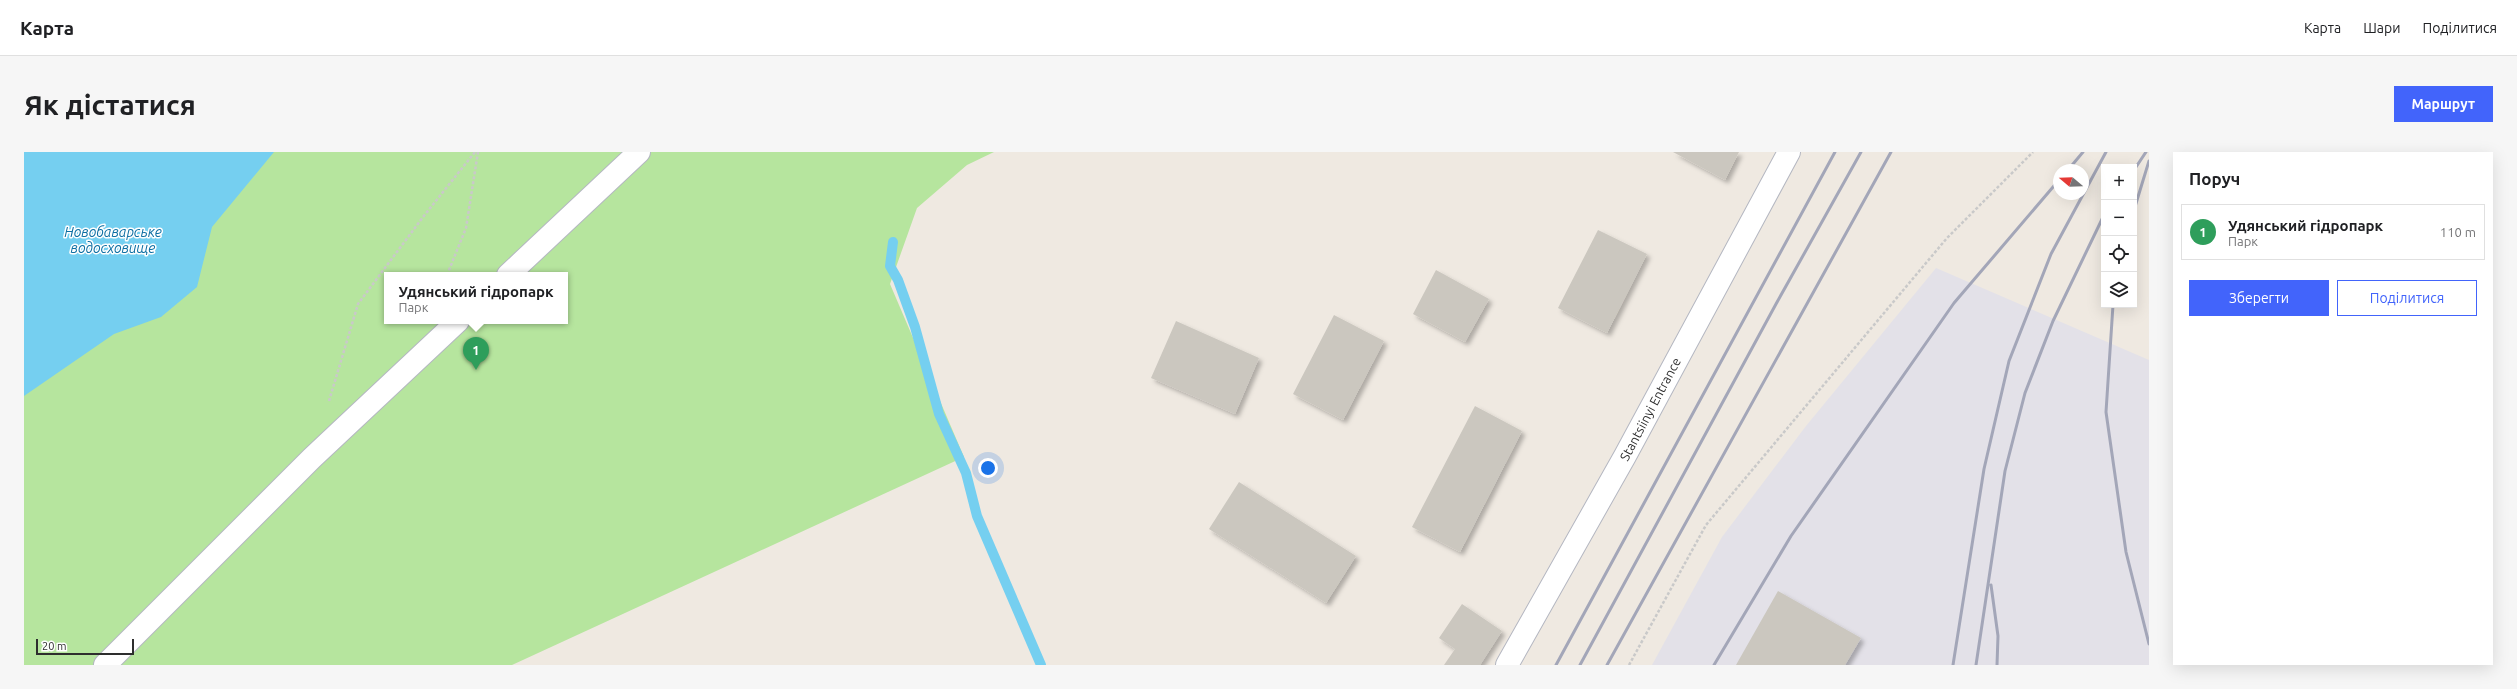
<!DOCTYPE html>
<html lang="uk">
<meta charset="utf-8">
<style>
body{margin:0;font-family:Ubuntu,sans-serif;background:#f6f6f6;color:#202124}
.controls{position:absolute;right:12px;top:12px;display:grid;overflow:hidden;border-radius:0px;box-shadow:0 4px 16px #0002}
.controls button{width:36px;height:36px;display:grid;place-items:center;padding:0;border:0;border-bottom:1px solid #e0e0e0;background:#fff;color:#202124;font:20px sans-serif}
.compass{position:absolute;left:2029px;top:12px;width:36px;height:36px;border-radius:50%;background:#fff;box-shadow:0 4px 16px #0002;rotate:289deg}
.scale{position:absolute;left:12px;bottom:10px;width:98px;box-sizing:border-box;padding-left:4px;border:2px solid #2e2e2e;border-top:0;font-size:11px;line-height:14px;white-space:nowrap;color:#2e2e2e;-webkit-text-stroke:3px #fff;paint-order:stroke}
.you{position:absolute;left:964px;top:316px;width:14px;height:14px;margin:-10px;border:3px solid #fff;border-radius:50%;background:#1a73e8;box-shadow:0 0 0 6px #1a73e833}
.badge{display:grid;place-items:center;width:26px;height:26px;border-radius:50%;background:#4264fb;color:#fff;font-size:13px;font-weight:700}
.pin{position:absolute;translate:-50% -33px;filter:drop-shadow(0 1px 2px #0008)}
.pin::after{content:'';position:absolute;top:21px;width:14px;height:12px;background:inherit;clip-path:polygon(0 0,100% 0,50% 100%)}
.popup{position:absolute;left:360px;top:120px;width:184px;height:52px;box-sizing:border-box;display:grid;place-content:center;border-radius:0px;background:#fff;filter:drop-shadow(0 1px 3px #0005);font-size:13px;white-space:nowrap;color:#757577}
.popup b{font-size:15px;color:#202124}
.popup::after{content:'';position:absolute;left:50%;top:100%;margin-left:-8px;border:8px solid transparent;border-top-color:#fff}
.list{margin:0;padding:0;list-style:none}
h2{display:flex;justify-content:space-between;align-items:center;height:52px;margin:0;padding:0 16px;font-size:17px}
h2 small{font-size:13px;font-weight:400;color:#757577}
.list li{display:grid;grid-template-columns:26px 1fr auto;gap:12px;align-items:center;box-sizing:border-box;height:56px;margin:0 8px 8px;padding:0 8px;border:1px solid #e0e0e0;border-radius:0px}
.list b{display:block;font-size:15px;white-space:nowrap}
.list p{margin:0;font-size:13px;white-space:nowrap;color:#757577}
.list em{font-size:13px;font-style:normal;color:#757577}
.actions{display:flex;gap:8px;padding:12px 16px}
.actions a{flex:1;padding:9px 0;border:1px solid #4264fb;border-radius:0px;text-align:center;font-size:14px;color:#4264fb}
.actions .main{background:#4264fb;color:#fff}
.icon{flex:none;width:22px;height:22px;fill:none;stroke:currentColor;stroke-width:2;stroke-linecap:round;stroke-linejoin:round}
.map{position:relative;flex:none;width:2125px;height:513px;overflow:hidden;border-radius:0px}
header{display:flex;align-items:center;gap:24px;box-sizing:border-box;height:56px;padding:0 20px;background:#fff;border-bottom:1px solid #e0e0e0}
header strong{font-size:19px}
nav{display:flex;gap:22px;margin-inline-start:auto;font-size:14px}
.intro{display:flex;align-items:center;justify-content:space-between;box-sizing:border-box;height:96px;padding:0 24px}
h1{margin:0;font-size:28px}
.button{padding:10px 18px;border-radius:0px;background:#4264fb;color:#fff;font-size:14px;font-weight:700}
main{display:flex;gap:24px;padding:0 24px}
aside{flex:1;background:#fff;border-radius:0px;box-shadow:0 4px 16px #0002}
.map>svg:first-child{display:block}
.industrial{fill:#e3e1e8}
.green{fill:#b6e59e;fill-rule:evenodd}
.water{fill:#75cff0}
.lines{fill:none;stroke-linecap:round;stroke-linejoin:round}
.stream{stroke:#75cff0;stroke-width:10}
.building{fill:#cbc7bf;filter:url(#shadow)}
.minor-casing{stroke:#b4b7c1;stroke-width:24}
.path{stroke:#c9c9c9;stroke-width:2.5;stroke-dasharray:3 2;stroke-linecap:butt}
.minor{stroke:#fff;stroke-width:22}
.rail{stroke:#a3a6b8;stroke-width:3}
.labels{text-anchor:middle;stroke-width:3;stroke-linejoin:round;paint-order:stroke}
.street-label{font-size:13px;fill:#2e2e2e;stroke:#fff}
.water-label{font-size:14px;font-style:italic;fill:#0d6fa3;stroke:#fff}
</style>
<header>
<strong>Карта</strong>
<nav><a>Карта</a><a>Шари</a><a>Поділитися</a></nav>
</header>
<div class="intro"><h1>Як дістатися</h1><a class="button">Маршрут</a></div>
<main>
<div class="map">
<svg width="2125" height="513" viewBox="0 0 2125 513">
<defs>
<filter id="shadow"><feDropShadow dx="3.5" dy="3.5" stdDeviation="2" flood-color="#0004"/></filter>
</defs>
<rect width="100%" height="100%" fill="#efe9e1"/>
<path class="industrial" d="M 1912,116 L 2125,208 L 2125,513 L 1628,513 L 1698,385 L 1782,274 Z"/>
<path class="green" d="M 0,0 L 970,0 L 943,13 L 893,56 L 866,132 L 940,305 L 488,513 L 0,513 ZM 363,123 L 541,123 L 541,169 L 363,169 Z"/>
<path class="water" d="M 0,0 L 250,0 L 188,75 L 173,135 L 137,165 L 90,182 L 0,244 Z"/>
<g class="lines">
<path class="stream" d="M 869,90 L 866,114 L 874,128 L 891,175 L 915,262 L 942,321 L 953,364 L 1017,513"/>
</g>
<path class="building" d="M 1649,0 L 1715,0 L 1701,28 Z
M 1574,78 L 1623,102 L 1583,181 L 1534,156 Z
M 1412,118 L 1465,147 L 1441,190 L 1389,162 Z
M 1310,163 L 1360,189 L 1319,268 L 1269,242 Z
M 1152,169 L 1235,206 L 1211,262 L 1127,226 Z
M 1451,254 L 1498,279 L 1436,400 L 1388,375 Z
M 1215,330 L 1332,404 L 1302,451 L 1185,377 Z
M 1754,439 L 1837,486 L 1821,513 L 1712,513 Z
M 1438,452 L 1478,479 L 1456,513 L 1420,513 L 1431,497 L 1415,486 Z"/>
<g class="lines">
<g class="minor-casing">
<path id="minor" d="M 484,123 L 615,0
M 81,513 L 288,306 L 434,169
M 1483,513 L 1601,304 L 1765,0"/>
</g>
<path class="path" d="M 423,123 L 442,76 L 454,0
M 305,249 L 334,152 L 399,65 L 451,0
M 1605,513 L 1682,373 L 1923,86 L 2009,0"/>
<use href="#minor" class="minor"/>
<path class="rail" d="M 2044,18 L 2059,0
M 2110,18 L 2122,0
M 2110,58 L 2125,9
M 2089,153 L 2082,260 L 2102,400 L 2125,492
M 1967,433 L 1974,484 L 1973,513
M 1532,513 L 1811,0
M 1556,513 L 1752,152 L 1837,0
M 1583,513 L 1867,0
M 1690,513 L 1767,384 L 1930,151 L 2035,28
M 1929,513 L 1960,317 L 1985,209 L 2027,102 L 2082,0
M 1952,513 L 1981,319 L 2001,241 L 2029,169 L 2080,63"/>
</g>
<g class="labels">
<g class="street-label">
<text transform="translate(1626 257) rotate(-62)" y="5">Stantsiinyi Entrance</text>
</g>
<g class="water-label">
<text x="89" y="85">Новобаварське<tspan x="89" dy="16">водосховище</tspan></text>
</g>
</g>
</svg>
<div class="controls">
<button>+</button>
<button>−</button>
<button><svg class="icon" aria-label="locate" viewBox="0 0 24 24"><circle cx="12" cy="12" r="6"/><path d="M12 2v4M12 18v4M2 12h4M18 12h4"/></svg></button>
<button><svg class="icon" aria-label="layers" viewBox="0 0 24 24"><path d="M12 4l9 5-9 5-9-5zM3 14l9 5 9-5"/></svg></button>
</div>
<svg class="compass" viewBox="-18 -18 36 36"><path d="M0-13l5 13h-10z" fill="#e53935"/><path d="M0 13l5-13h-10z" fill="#757577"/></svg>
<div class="scale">20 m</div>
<div class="you"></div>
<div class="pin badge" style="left:452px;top:218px;background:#2e9e5b">1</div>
<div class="popup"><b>Удянський гідропарк</b>Парк</div>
</div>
<aside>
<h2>Поруч<small></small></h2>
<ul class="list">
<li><span class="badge" style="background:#2e9e5b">1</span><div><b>Удянський гідропарк</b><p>Парк</p></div><em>110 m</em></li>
</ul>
<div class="actions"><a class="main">Зберегти</a><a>Поділитися</a></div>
</aside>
</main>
